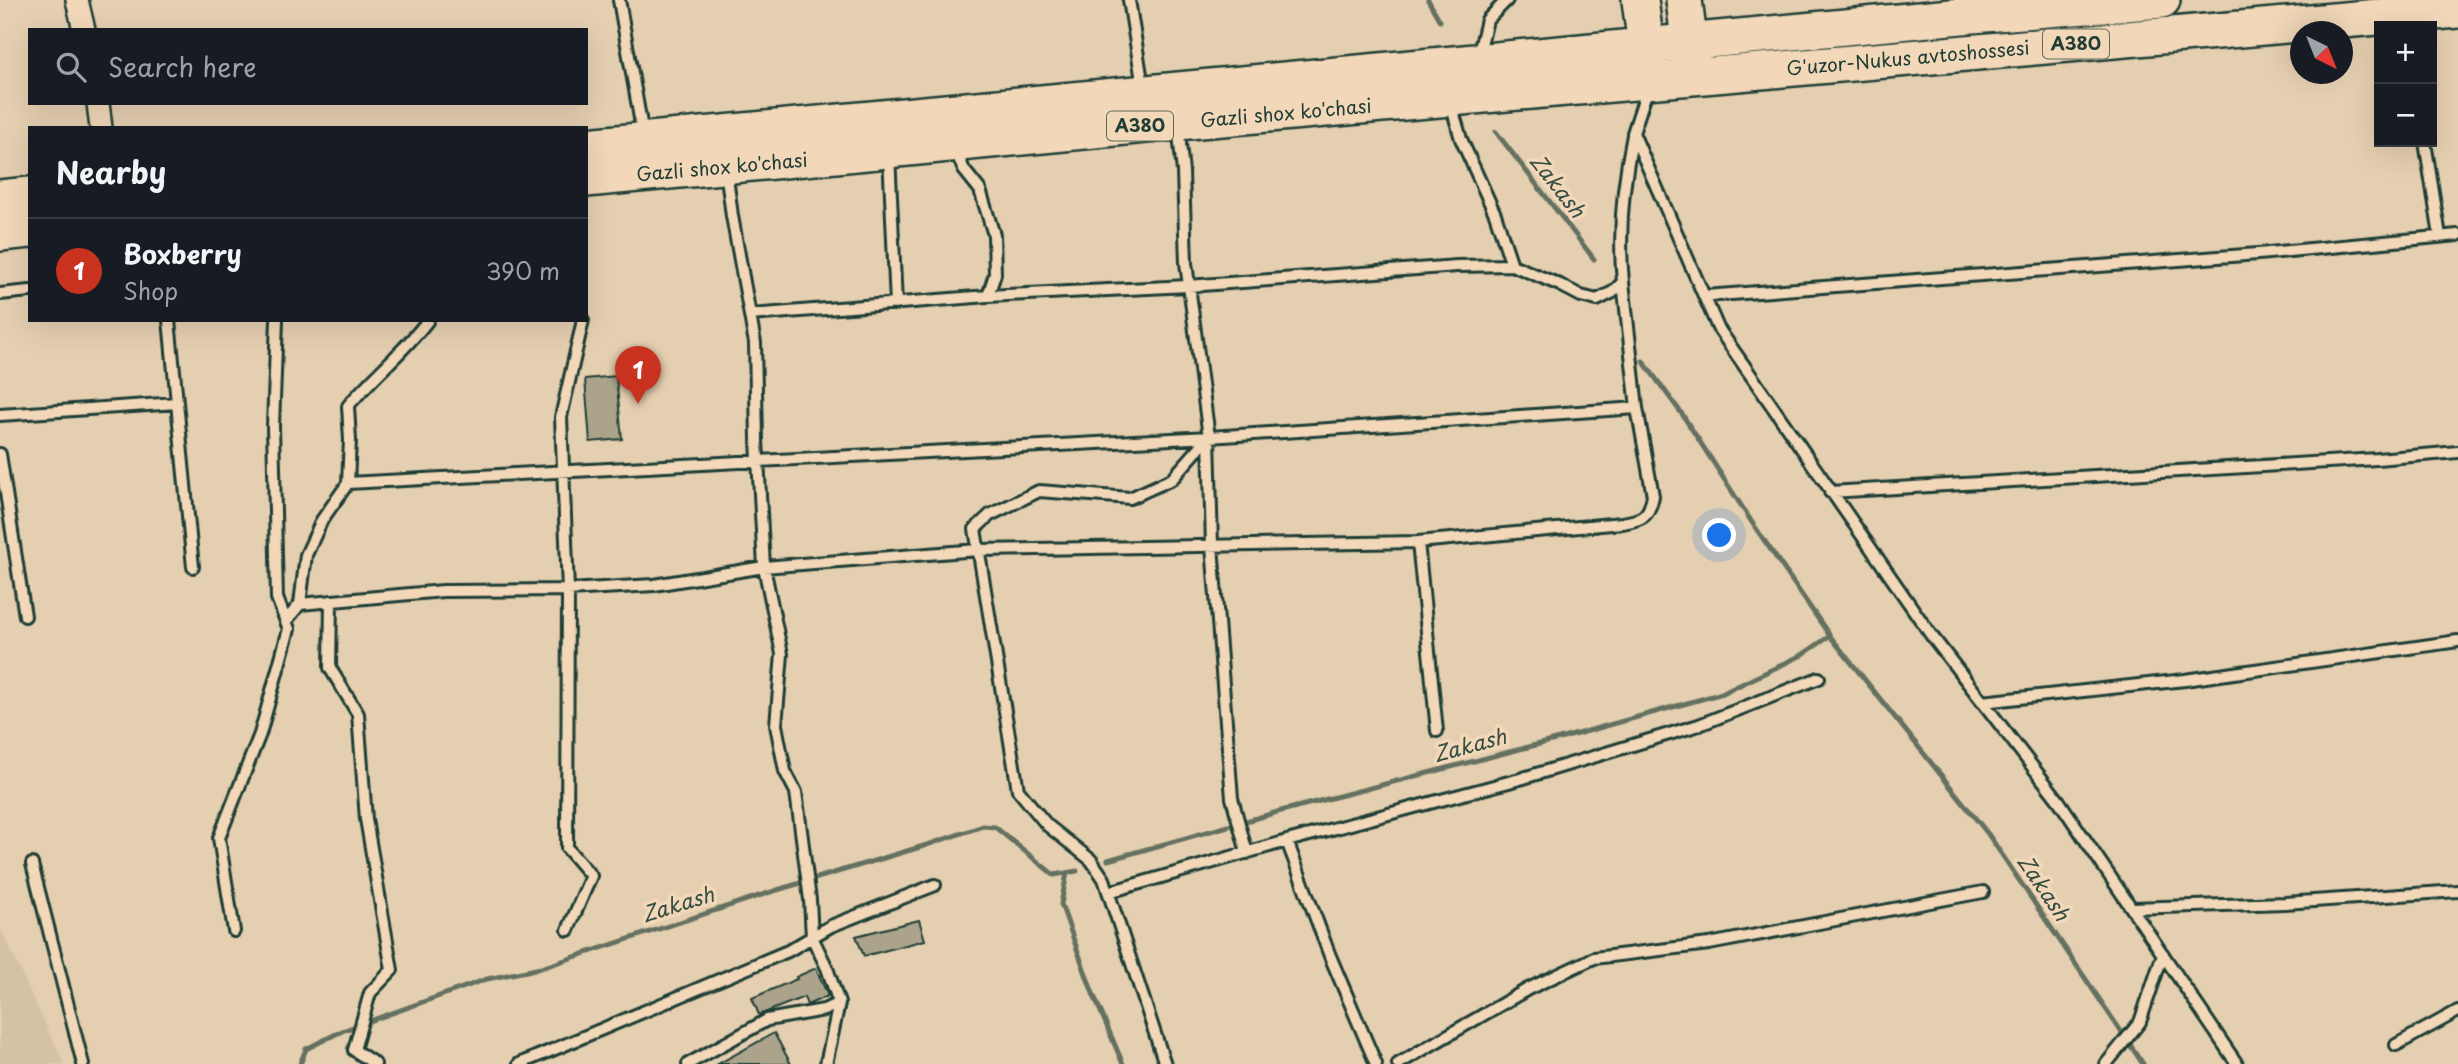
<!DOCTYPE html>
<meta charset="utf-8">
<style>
body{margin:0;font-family:"Playpen Sans",sans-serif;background:#20242c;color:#f1f3f6}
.controls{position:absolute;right:21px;top:21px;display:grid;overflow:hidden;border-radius:0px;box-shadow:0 7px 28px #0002}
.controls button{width:63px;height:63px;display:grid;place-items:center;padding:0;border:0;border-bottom:2px solid #363941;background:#171b24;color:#f1f3f6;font:35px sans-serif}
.compass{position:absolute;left:2290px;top:21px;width:63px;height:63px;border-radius:50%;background:#171b24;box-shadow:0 7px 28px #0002;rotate:137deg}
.you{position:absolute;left:1720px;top:536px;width:24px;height:24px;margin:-18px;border:5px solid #fff;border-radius:50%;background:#1a73e8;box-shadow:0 0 0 10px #1a73e833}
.badge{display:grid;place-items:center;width:46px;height:46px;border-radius:50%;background:#c8321e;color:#fff;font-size:23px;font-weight:700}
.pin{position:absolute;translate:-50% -58px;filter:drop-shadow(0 2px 4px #0008)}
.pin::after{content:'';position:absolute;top:37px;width:24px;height:21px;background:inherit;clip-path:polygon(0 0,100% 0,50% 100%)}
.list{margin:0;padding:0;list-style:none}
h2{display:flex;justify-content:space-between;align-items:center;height:91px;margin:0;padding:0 28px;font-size:30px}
h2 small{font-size:23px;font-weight:400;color:#9ea1a6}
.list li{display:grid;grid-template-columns:46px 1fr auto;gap:21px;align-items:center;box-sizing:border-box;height:105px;padding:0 28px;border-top:2px solid #363941}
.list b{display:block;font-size:26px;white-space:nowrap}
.list p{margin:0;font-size:23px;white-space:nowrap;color:#9ea1a6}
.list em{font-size:23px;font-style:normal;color:#9ea1a6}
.icon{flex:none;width:38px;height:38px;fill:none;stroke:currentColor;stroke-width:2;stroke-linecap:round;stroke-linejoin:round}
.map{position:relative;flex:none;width:2458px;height:1064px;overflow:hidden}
.search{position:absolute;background:#171b24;box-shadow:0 7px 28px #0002;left:28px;top:28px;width:560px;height:77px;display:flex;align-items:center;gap:18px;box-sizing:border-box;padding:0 24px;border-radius:0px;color:#9ea1a6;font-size:26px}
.panel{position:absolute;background:#171b24;box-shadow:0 7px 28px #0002;left:28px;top:126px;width:560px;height:196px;border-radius:0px}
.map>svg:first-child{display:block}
.built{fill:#d4c2a6}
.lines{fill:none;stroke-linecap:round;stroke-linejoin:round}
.stream{stroke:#657160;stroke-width:5}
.building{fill:#aba48b;stroke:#1f3d34;stroke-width:2}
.service-casing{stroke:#1f3d34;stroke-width:16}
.minor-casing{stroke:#1f3d34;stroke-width:26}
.trunk-casing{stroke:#1f3d34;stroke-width:40}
.service{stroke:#f2d8b9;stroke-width:10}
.minor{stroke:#f2d8b9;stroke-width:21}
.trunk{stroke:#f2d8b9;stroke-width:35}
.labels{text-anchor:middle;stroke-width:7;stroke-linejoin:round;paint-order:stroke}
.shield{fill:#f2d8b9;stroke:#5e6c5c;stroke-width:2}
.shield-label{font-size:18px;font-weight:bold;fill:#1f3d34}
.street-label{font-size:19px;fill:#1f3d34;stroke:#f2d8b9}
.water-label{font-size:21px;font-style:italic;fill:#364e43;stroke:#f2d8b9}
</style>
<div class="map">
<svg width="2458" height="1064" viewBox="0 0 2458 1064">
<rect width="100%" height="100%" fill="#e5cfb1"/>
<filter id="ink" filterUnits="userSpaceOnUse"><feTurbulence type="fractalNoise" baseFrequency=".0143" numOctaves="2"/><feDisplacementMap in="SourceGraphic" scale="14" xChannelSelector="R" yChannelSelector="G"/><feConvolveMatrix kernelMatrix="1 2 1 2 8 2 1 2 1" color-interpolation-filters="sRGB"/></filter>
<g filter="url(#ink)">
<path class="built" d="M 0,927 L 64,1064 L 0,1064 Z"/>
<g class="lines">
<path class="stream" d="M 1428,0 L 1440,21
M 1496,132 L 1594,259
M 1643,361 L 1682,414 L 1755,527 L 1830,636 L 1988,834 L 2143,1064
M 1108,860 L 1281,811 L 1563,738 L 1723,693 L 1802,655 L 1830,636
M 1067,873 L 1061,904 L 1092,991 L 1123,1064
M 300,1064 L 306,1049 L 342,1031 L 487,979 L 541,968 L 774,891 L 927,845 L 983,826 L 995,827 L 1054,875 L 1077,871"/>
</g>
<path class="building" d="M 616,376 L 622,439 L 590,442 L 585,379 Z
M 919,920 L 925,940 L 864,956 L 856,936 Z
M 816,968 L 828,996 L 807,1005 L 804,997 L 759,1015 L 752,998 L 797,979 L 796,977 Z
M 774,1033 L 791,1064 L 718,1064 Z"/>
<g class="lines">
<g class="service-casing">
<path id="service" d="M 619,0 L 643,135
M 1129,0 L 1143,87
M 1478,57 L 1487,20 L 1507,0
M 1648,87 L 1633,133 L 1718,328 L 1931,635 L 2059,801 L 2237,1064
M 1451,104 L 1461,139 L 1495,214 L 1512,265
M 2425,142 L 2440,236
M 955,149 L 964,170 L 980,190 L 994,235 L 995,274 L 988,296
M 889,154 L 896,304
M 726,169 L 732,216 L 755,343 L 757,440 L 764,567 L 782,654 L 776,725 L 785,771 L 796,792 L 810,900 L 812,937 L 827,968 L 839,1003 L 826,1064
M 0,294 L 30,291
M 1705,296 L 2258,254 L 2458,235
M 750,315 L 988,296 L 1188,286 L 1457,266 L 1512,265 L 1560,285 L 1581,296 L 1597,300 L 1613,292 L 1623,282 C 1618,232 1623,183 1633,135
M 169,320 L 193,567
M 0,415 L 177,403
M 1209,437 L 1212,546 L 1232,798 L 1247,853
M 0,454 L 25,616
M 348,483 L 1209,437 L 1637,408
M 1830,492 L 2377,459 L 2458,452
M 331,601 L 330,668 L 358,714 L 366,819 L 392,970 L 370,993 L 354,1050 L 375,1064
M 300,604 L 443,591 L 568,590 L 654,585 L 764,567 L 978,550 L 1418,542
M 286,621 L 300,604 L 306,555 L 322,520 L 348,483 L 350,440 L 348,406 C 373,376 404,352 428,320
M 1982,702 L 2185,680 L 2458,641
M 1437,731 L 1418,542 L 1622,523 C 1642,520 1649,517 1653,496 L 1637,408 L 1623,282
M 1287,841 L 1330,956 L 1376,1064
M 32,864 L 83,1064
M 1109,892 L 1287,841 L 1520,779 L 1699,725 L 1819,678
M 2132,908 L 2285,903 L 2458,891
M 568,930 L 591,876 L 567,848 L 568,590 L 561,417 L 583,320
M 234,931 L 219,838 L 260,734 L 289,629 L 277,598 L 273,426 L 277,320
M 2396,1045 L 2458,1011
M 519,1064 L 788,951 L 831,926 L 935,885
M 688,1064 L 767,1020 L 824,1010 L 839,1003
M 1165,1064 L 1104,879 L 1091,860 L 1047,825 L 1018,790 L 975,529 L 990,515 L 1039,491 L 1130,498 L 1172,479 L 1209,437 L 1186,263 L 1183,172 L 1178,125
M 1398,1064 L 1528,989 L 1594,958 L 1709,944 L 1983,892
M 2106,1064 L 2140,1022 L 2163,954"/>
</g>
<g class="minor-casing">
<path id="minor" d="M 77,0 L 84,30
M 98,103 L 101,128"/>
</g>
<g class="trunk-casing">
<path id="trunk" d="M 1640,0 L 1649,70
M 1684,0 L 1692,63
M 586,146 L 1972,15 L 2162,0
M 586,179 L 1177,122 L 2458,10
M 0,198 L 30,195
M 0,233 L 30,230"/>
</g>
<use href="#service" class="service"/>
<use href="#minor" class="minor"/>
<use href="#trunk" class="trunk"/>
</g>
</g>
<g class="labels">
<g class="shield">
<rect x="2043" y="29.5" width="66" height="29" rx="5"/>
<rect x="1107" y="111.5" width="66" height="29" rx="5"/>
</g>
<g class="shield-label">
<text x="2076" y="50">A380</text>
<text x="1140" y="132">A380</text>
</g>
<g class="street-label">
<text transform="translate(1908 58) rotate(-5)" y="7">G'uzor-Nukus avtoshossesi</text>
<text transform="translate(1286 113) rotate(-5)" y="7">Gazli shox ko'chasi</text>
<text transform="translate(722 167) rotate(-5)" y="7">Gazli shox ko'chasi</text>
</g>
<g class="water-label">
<text transform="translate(1557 186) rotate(52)" y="7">Zakash</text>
<text transform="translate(1470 746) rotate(-15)" y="7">Zakash</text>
<text transform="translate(2043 888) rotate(56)" y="7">Zakash</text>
<text transform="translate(678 905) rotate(-17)" y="7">Zakash</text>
</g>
</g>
</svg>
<div class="controls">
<button>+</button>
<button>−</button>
</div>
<svg class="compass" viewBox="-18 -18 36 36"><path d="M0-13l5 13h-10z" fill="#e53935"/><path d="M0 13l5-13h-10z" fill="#9ea1a6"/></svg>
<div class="you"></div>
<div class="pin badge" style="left:638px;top:404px">1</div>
<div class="search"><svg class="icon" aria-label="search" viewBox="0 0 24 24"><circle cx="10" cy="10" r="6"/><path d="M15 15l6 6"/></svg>Search here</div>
<section class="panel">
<h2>Nearby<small></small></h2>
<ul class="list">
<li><span class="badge">1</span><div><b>Boxberry</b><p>Shop</p></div><em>390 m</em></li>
</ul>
</section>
</div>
